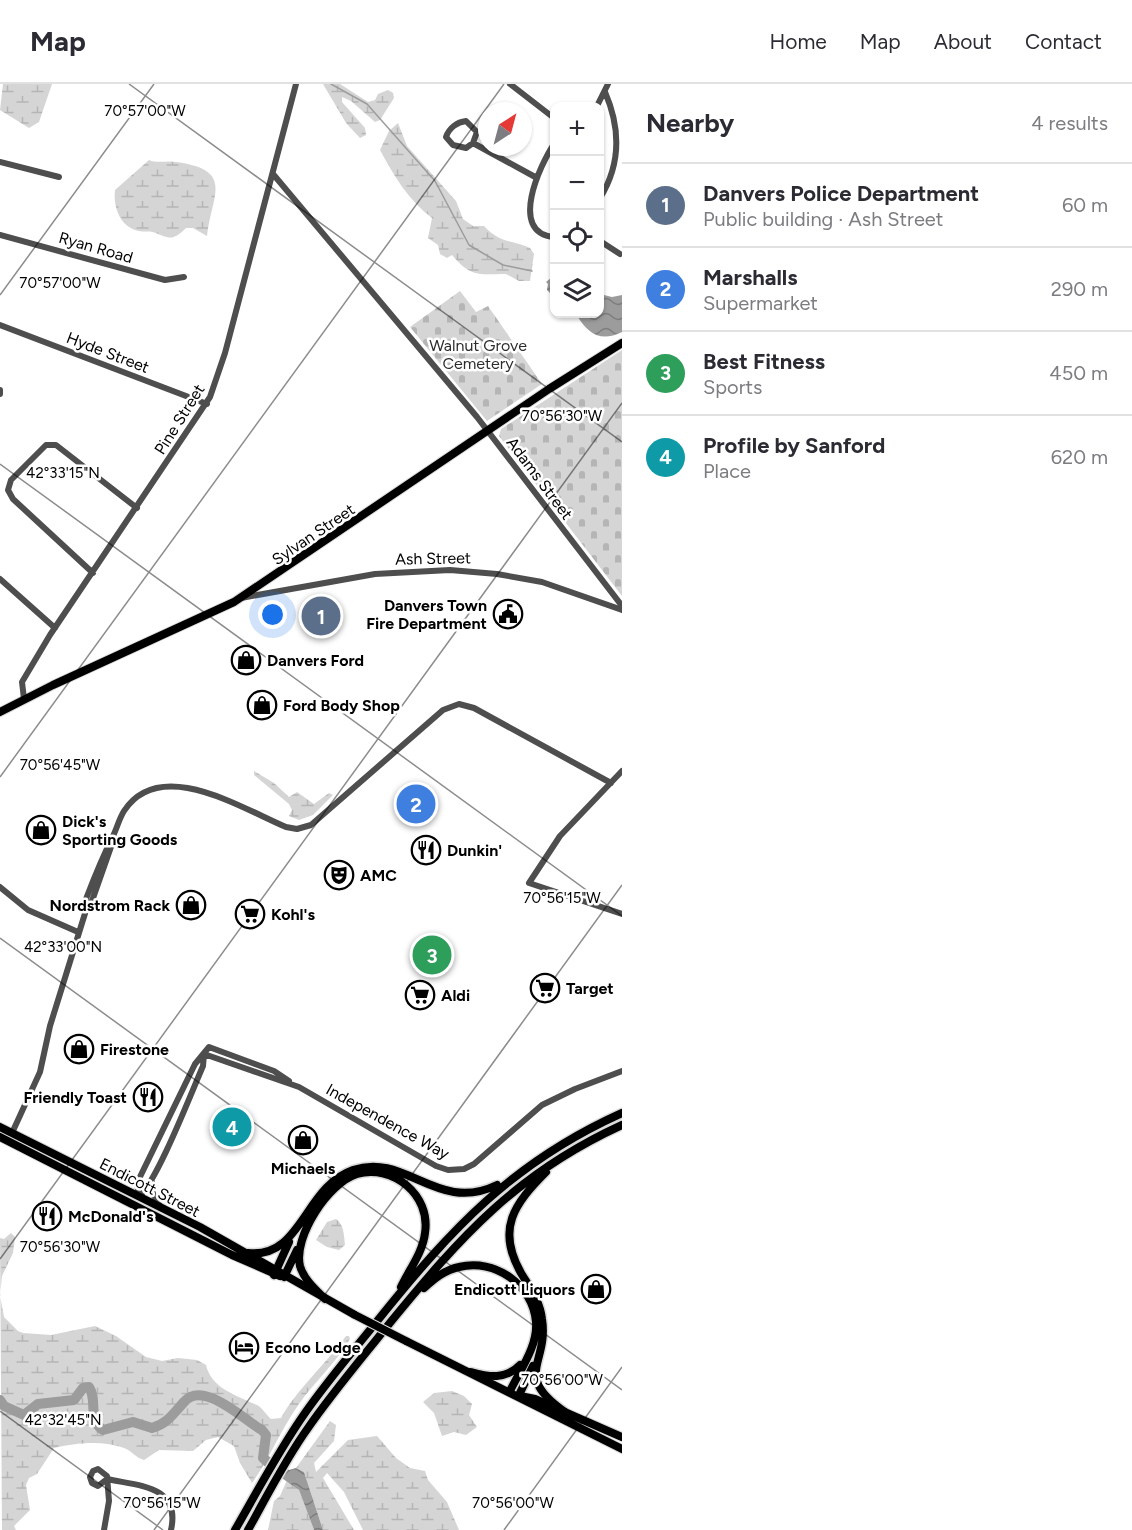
<!DOCTYPE html>
<meta charset="utf-8">
<style>
body{margin:0;font-family:Figtree,sans-serif;background:#f7f7f7;color:#2b2b33}
.controls{position:absolute;right:18px;top:18px;display:grid;overflow:hidden;border-radius:12px;box-shadow:0 2px 4px #0004}
.controls button{width:54px;height:54px;display:grid;place-items:center;padding:0;border:0;border-bottom:2px solid #e1e1e2;background:#fff;color:#2b2b33;font:30px sans-serif}
.compass{position:absolute;left:478px;top:18px;width:54px;height:54px;border-radius:50%;background:#fff;box-shadow:0 2px 4px #0004;rotate:36deg}
.you{position:absolute;left:273px;top:531px;width:21px;height:21px;margin:-15px;border:4px solid #fff;border-radius:50%;background:#1a73e8;box-shadow:0 0 0 9px #1a73e833}
.badge{display:grid;place-items:center;width:39px;height:39px;border-radius:50%;background:#db2777;color:#fff;font-size:20px;font-weight:700}
.pin{position:absolute;translate:-50% -50%;border:3px solid #fff;box-shadow:0 2px 6px #0006}
.list{margin:0;padding:0;list-style:none}
h2{display:flex;justify-content:space-between;align-items:center;height:78px;margin:0;padding:0 24px;font-size:26px}
h2 small{font-size:20px;font-weight:400;color:#7c7c81}
.list li{display:grid;grid-template-columns:39px 1fr auto;gap:18px;align-items:center;box-sizing:border-box;height:84px;padding:0 24px;border-top:2px solid #e1e1e2}
.list b{display:block;font-size:22px;white-space:nowrap}
.list p{margin:0;font-size:20px;white-space:nowrap;color:#7c7c81}
.list em{font-size:20px;font-style:normal;color:#7c7c81}
.icon{flex:none;width:33px;height:33px;fill:none;stroke:currentColor;stroke-width:2;stroke-linecap:round;stroke-linejoin:round}
.map{position:relative;flex:none;width:622px;height:1446px;overflow:hidden}
header{display:flex;align-items:center;gap:36px;box-sizing:border-box;height:84px;padding:0 30px;background:#fff;border-bottom:2px solid #e1e1e2}
header strong{font-size:28px}
nav{display:flex;gap:33px;margin-inline-start:auto;font-size:21px}
main{display:flex}
aside{flex:1;background:#fff}
.map>svg:first-child{display:block}
.wetland{fill:url(#wetland-marsh)}
.cemetery{fill:url(#cemetery-stones)}
.water{fill:url(#water-waves)}
.lines{fill:none;stroke-linecap:round;stroke-linejoin:round}
.stream{stroke:#9c9c9c;stroke-width:1.5}
.river{stroke:#9c9c9c;stroke-width:10}
.major-casing{stroke:#dbdbdb;stroke-width:10}
.highway-casing{stroke:#dbdbdb;stroke-width:11}
.minor{stroke:#4e4e4e;stroke-width:6}
.major{stroke:#000;stroke-width:8}
.highway{stroke:#000;stroke-width:8}
.major-bridge-casing{stroke:#dbdbdb;stroke-width:10;stroke-linecap:butt}
.major-bridge{stroke:#000;stroke-width:8}
.ticks{fill:none;stroke:#000;stroke-width:1.5;stroke-opacity:0.45}
.labels{text-anchor:middle;stroke-width:5;stroke-linejoin:round;paint-order:stroke}
.street-label{font-size:16px;fill:#000;stroke:#fff}
.park-label{font-size:16px;fill:#2c2c2c;stroke:#fff}
.poi-label{font-size:16px;font-weight:bold;fill:#000;stroke:#fff;text-anchor:start}
.ticks-label{font-size:15px;text-anchor:middle;fill:#000;stroke:#fff;stroke-width:5;stroke-linejoin:round;paint-order:stroke}
</style>
<header>
<strong>Map</strong>
<nav><a>Home</a><a>Map</a><a>About</a><a>Contact</a></nav>
</header>
<main>
<div class="map">
<svg width="622" height="1446" viewBox="0 0 622 1446">
<defs>
<pattern id="wetland-marsh" width="20" height="14" patternUnits="userSpaceOnUse" patternTransform="scale(1.5)"><rect width="20" height="14" fill="#d5d5d5"/><path d="M1 5h8M5 5V1M11 12h8M15 12V8" fill="none" stroke="#b5b5b5"/></pattern>
<pattern id="cemetery-stones" width="16" height="16" patternUnits="userSpaceOnUse" patternTransform="scale(1.5)"><rect width="16" height="16" fill="#d5d5d5"/><path d="M2 7V4a2 2 0 0 1 4 0v3zM10 15v-3a2 2 0 0 1 4 0v3z" fill="#b5b5b5"/></pattern>
<pattern id="water-waves" width="16" height="10" patternUnits="userSpaceOnUse" patternTransform="scale(1.5)"><rect width="16" height="10" fill="#9c9c9c"/><path d="M0 5q4-4 8 0t8 0" fill="none" stroke="#7d7d7d"/></pattern>
</defs>
<rect width="100%" height="100%" fill="#fff"/>
<path class="wetland" d="M 3,0 L 52,0 L 39,38 L 29,44 L 0,26 Z
M 323,0 L 340,0 L 368,18 L 375,16 L 378,10 L 388,6 L 393,9 L 394,14 L 380,36 L 375,38 L 351,17 L 342,13 L 342,18 L 365,44 L 366,51 L 360,54 L 346,39 Z
M 398,39 L 407,62 L 456,117 L 463,135 L 473,142 L 484,142 C 501,160 510,155 530,164 L 534,170 L 530,197 L 519,197 L 506,190 C 480,190 471,194 452,171 L 447,174 L 440,170 L 438,161 L 428,154 L 432,134 C 409,117 394,92 380,66 L 389,47 Z
M 149,76 C 158,80 167,76 176,78 C 236,86 211,112 207,152 L 193,144 L 186,144 C 172,158 169,154 153,148 C 149,147 143,148 139,147 C 120,143 113,123 115,106 Z
M 254,687 L 274,699 L 289,713 L 297,708 L 314,720 L 329,709 L 333,711 L 313,731 L 299,736 L 289,732 L 292,726 L 289,720 L 254,691 Z
M 336,1135 C 344,1140 344,1152 345,1161 L 339,1166 L 327,1163 L 316,1156 L 327,1138 Z
M 11,1149 L 15,1153 L 13,1169 L 2,1192 L 0,1211 L 4,1233 L 18,1247 L 23,1249 L 51,1251 L 95,1242 L 116,1252 L 146,1273 L 162,1277 L 178,1274 L 197,1276 L 206,1281 C 211,1304 237,1312 257,1321 C 263,1324 266,1331 271,1335 L 281,1334 C 297,1305 326,1280 346,1252 L 349,1252 L 350,1255 C 336,1279 315,1297 299,1320 C 281,1345 270,1374 252,1399 L 240,1379 L 234,1362 L 218,1353 L 206,1356 L 193,1367 L 159,1366 L 144,1376 C 136,1374 132,1367 124,1364 C 103,1356 75,1359 54,1364 L 37,1390 L 29,1394 L 26,1401 L 30,1426 L 14,1442 L 16,1446 L 2,1446 L 0,1154 L 4,1155 Z
M 452,1307 L 464,1312 L 472,1320 L 469,1331 L 477,1343 L 466,1351 L 454,1348 L 442,1352 L 434,1329 L 423,1318 L 434,1309 Z
M 330,1337 L 336,1341 L 334,1357 L 314,1379 L 316,1388 L 348,1356 L 377,1352 L 396,1374 L 410,1384 L 425,1387 L 428,1396 L 447,1418 L 459,1446 L 363,1446 L 344,1408 L 327,1389 L 323,1394 L 354,1446 L 323,1446 L 304,1388 L 296,1384 Z
M 287,1396 L 299,1406 L 314,1446 L 268,1446 L 274,1417 L 280,1412 Z"/>
<path class="cemetery" d="M 460,207 L 476,228 L 488,222 L 542,300 L 487,337 L 410,243 Z
M 622,266 L 622,512 L 499,352 L 501,345 Z"/>
<path class="water" d="M 554,181 L 554,213 L 547,206 L 548,200 L 546,198 L 552,193 L 550,184 Z
M 600,210 L 612,213 L 622,211 L 622,248 C 600,259 587,249 576,230 L 600,230 Z
M 271,1373 L 289,1386 L 296,1384 L 304,1388 L 323,1446 L 314,1446 L 299,1406 L 263,1381 Z"/>
<g class="lines">
<path class="stream" d="M 331,0 L 367,20 L 435,97 L 469,161 L 503,181 L 532,187"/>
<path class="river" d="M 0,1316 L 4,1322 L 24,1331 L 38,1320 L 74,1316 L 83,1304 L 89,1303 C 98,1316 87,1336 103,1346 L 133,1338 L 152,1344 C 168,1339 173,1330 184,1318 C 203,1295 245,1337 262,1346 L 266,1351 L 263,1374 L 277,1385"/>
<g class="major-casing">
<path id="major" d="M 0,628 L 53,601 L 234,518 L 549,305 L 622,259
M 0,1043 L 200,1143 L 355,1231
M 0,1053 L 232,1171 L 280,1192
M 406,1257 L 622,1365
M 520,1312 L 535,1315 L 622,1353"/>
</g>
<g class="highway-casing">
<path id="highway" d="M 546,1088 C 514,1120 496,1145 521,1189 C 530,1204 540,1217 542,1235 C 549,1280 512,1291 565,1328
M 248,1169 C 302,1175 304,1103 353,1086 C 406,1068 437,1130 497,1101
M 274,1191 L 289,1158
M 284,1193 L 297,1166
M 424,1204 C 435,1194 445,1186 459,1183 C 495,1174 533,1201 536,1238 C 538,1262 520,1286 510,1307
M 325,1215 C 316,1206 304,1196 300,1182 C 293,1153 328,1099 357,1090 C 393,1080 431,1111 425,1149 C 423,1168 409,1186 401,1203
M 471,1288 C 489,1293 505,1296 520,1281
M 519,1311 L 533,1282
M 235,1446 C 258,1406 279,1366 305,1329 C 328,1296 354,1266 378,1236 C 452,1144 513,1078 622,1029
M 248,1446 C 267,1412 285,1376 308,1344 C 333,1308 362,1274 389,1240 C 461,1152 517,1089 622,1041"/>
</g>
<path class="minor" d="M 510,0 L 554,34
M 597,22 L 608,0
M 473,59 L 477,48 L 466,37 C 457,38 449,44 446,53 L 453,61 L 466,64 L 473,59 L 537,94
M 554,60 C 540,81 508,149 554,153
M 0,78 L 59,93
M 273,90 L 477,333 L 622,522
M 600,114 C 621,80 621,45 605,8
M 0,151 L 165,196 L 184,193
M 600,157 L 620,170
M 0,241 L 207,320
M 0,306 L 0,310
M 93,489 L 13,415 L 8,406 L 11,396 L 46,361 L 56,361 L 137,424
M 0,495 L 55,544
M 241,514 L 375,490 L 450,486 L 497,490 L 542,498 L 622,526
M 24,615 L 22,598 L 50,551 L 210,313 L 225,269 L 296,0
M 622,687 L 560,752 L 529,799 L 622,830
M 0,803 L 28,826 L 78,848
M 87,823 L 92,817 L 112,760 L 112,755
M 204,970 L 299,1003 L 436,1082 L 448,1086 L 464,1085 L 474,1080 L 542,1021 L 575,1005 L 622,987
M 204,970 L 203,982 C 192,1007 156,1100 139,1112 L 137,1099 L 195,980 L 209,963 L 274,987 L 289,997
M 12,1049 L 40,988 L 50,942 L 87,823 L 86,815 C 94,794 103,772 113,752 C 117,744 119,735 124,727 C 160,672 241,724 286,743 L 297,745 L 311,741 L 443,626 L 459,620 L 474,624 L 611,699
M 152,1098 L 153,1110 L 160,1122
M 107,1395 C 138,1402 181,1401 171,1446
M 104,1446 L 109,1417 L 107,1392 L 98,1385 L 93,1387 L 90,1393 L 92,1399 L 98,1402 L 107,1395"/>
<use href="#major" class="major"/>
<use href="#highway" class="highway"/>
<g class="major-bridge-casing">
<path id="major-bridge" d="M 355,1231 L 406,1257"/>
</g>
<use href="#major-bridge" class="major-bridge"/>
</g>
<path class="ticks" d="M 129,0 L 622,358M 0,211 L 154,0M 0,380 L 622,832M 0,693 L 504,0M 0,854 L 622,1306M 0,1175 L 622,319M 0,1327 L 163,1446M 154,1446 L 622,801M 504,1446 L 622,1283"/>
<defs>
<g id="civic-ring" transform="scale(1.5)"><circle r="9.5" fill="#fff" stroke="#000" stroke-width="1.5"/><path d="M-.6-6.5H3V-4.5H.6V-3L4-1V1h2V6H-6V1h2V-1L-.6-3ZM-1.2 2.5V6h2.4V2.5Z" fill="#000"/></g>
<g id="shop-ring" transform="scale(1.5)"><circle r="9.5" fill="#fff" stroke="#000" stroke-width="1.5"/><path d="M-5-2.5h2.3a2.7 3.5 0 0 1 5.4 0H5L5.5 6h-11ZM-1.5-2.5h3a1.5 2.3 0 0 0-3 0Z" fill="#000"/></g>
<g id="restaurant-ring" transform="scale(1.5)"><circle r="9.5" fill="#fff" stroke="#000" stroke-width="1.5"/><path d="M-5-6h1v4h1v-4h1v4h1v-4h1v5L-1.5 .5V6h-2V.5L-5-1ZM5-6V6H3V1.5H1.5Q1.5-4 5-6Z" fill="#000"/></g>
<g id="theatre-ring" transform="scale(1.5)"><circle r="9.5" fill="#fff" stroke="#000" stroke-width="1.5"/><path d="M-5-5.5Q0-4 5-5.5V0Q5 5 0 6Q-5 5-5 0ZM-3.3-2.5H-1v1.5H-3.3ZM1-2.5H3.3v1.5H1ZM-2.8 1Q0 5.5 2.8 1Z" fill="#000"/></g>
<g id="supermarket-ring" transform="scale(1.5)"><circle r="9.5" fill="#fff" stroke="#000" stroke-width="1.5"/><path d="M-6-5.5h2.5l.6 2H6L4.5 2H-2.5L-4.4-4H-6ZM-1.5 3.2a1.3 1.3 0 1 0 .1 0ZM3 3.2a1.3 1.3 0 1 0 .1 0Z" fill="#000"/></g>
<g id="hotel-ring" transform="scale(1.5)"><circle r="9.5" fill="#fff" stroke="#000" stroke-width="1.5"/><path d="M-6-4.5h1.5V1H6V5H4.5V3h-9V5H-6ZM-4 0a1.8 1.8 0 1 1 3.6 0ZM.5 0V-2.5h3Q6-2.5 6 0Z" fill="#000"/></g>
</defs>
<g fill-rule="evenodd">
<use href="#civic-ring" x="508" y="530"/>
<use href="#shop-ring" x="246" y="576"/>
<use href="#shop-ring" x="262" y="621"/>
<use href="#shop-ring" x="41" y="746"/>
<use href="#restaurant-ring" x="426" y="766"/>
<use href="#theatre-ring" x="339" y="791"/>
<use href="#shop-ring" x="191" y="821"/>
<use href="#supermarket-ring" x="250" y="830"/>
<use href="#supermarket-ring" x="545" y="904"/>
<use href="#supermarket-ring" x="420" y="911"/>
<use href="#shop-ring" x="79" y="965"/>
<use href="#restaurant-ring" x="148" y="1013"/>
<use href="#shop-ring" x="303" y="1056"/>
<use href="#restaurant-ring" x="47" y="1132"/>
<use href="#shop-ring" x="596" y="1205"/>
<use href="#hotel-ring" x="244" y="1263"/>
</g>
<g class="labels">
<g class="street-label">
<text transform="translate(96 163) rotate(16)" y="6">Ryan Road</text>
<text transform="translate(108 268) rotate(21)" y="6">Hyde Street</text>
<text transform="translate(179 335) rotate(-58)" y="6">Pine Street</text>
<text transform="translate(540 394) rotate(53)" y="6">Adams Street</text>
<text transform="translate(313 450) rotate(-34)" y="6">Sylvan Street</text>
<text transform="translate(433 474) rotate(-1)" y="6">Ash Street</text>
<text transform="translate(388 1037) rotate(29)" y="6">Independence Way</text>
<text transform="translate(150 1103) rotate(27)" y="6">Endicott Street</text>
</g>
<g class="park-label">
<text x="478" y="267">Walnut Grove<tspan x="478" dy="18">Cemetery</tspan></text>
</g>
<g class="poi-label">
<text x="487" y="527" text-anchor="end">Danvers Town<tspan x="487" dy="18">Fire Department</tspan></text>
<text x="267" y="582">Danvers Ford</text>
<text x="283" y="627">Ford Body Shop</text>
<text x="62" y="743">Dick's<tspan x="62" dy="18">Sporting Goods</tspan></text>
<text x="447" y="772">Dunkin'</text>
<text x="360" y="797">AMC</text>
<text x="170" y="827" text-anchor="end">Nordstrom Rack</text>
<text x="271" y="836">Kohl's</text>
<text x="566" y="910">Target</text>
<text x="441" y="917">Aldi</text>
<text x="100" y="971">Firestone</text>
<text x="127" y="1019" text-anchor="end">Friendly Toast</text>
<text x="303" y="1090" text-anchor="middle">Michaels</text>
<text x="68" y="1138">McDonald's</text>
<text x="575" y="1211" text-anchor="end">Endicott Liquors</text>
<text x="265" y="1269">Econo Lodge</text>
</g>
</g>
<g class="ticks-label">
<text x="145" y="32">70°57'00"W</text>
<text x="60" y="204">70°57'00"W</text>
<text x="562" y="337">70°56'30"W</text>
<text x="63" y="394">42°33'15"N</text>
<text x="60" y="686">70°56'45"W</text>
<text x="562" y="819">70°56'15"W</text>
<text x="63" y="868">42°33'00"N</text>
<text x="60" y="1168">70°56'30"W</text>
<text x="562" y="1301">70°56'00"W</text>
<text x="63" y="1341">42°32'45"N</text>
<text x="162" y="1424">70°56'15"W</text>
<text x="513" y="1424">70°56'00"W</text>
</g>
</svg>
<div class="controls">
<button>+</button>
<button>−</button>
<button><svg class="icon" aria-label="locate" viewBox="0 0 24 24"><circle cx="12" cy="12" r="6"/><path d="M12 2v4M12 18v4M2 12h4M18 12h4"/></svg></button>
<button><svg class="icon" aria-label="layers" viewBox="0 0 24 24"><path d="M12 4l9 5-9 5-9-5zM3 14l9 5 9-5"/></svg></button>
</div>
<svg class="compass" viewBox="-18 -18 36 36"><path d="M0-13l5 13h-10z" fill="#e53935"/><path d="M0 13l5-13h-10z" fill="#7c7c81"/></svg>
<div class="you"></div>
<div class="pin badge" style="left:321px;top:532px;background:#5c6f8a">1</div>
<div class="pin badge" style="left:416px;top:720px;background:#3f7fe0">2</div>
<div class="pin badge" style="left:432px;top:871px;background:#2e9e5b">3</div>
<div class="pin badge" style="left:232px;top:1043px;background:#0f9aa8">4</div>
</div>
<aside>
<h2>Nearby<small>4 results</small></h2>
<ul class="list">
<li><span class="badge" style="background:#5c6f8a">1</span><div><b>Danvers Police Department</b><p>Public building · Ash Street</p></div><em>60 m</em></li>
<li><span class="badge" style="background:#3f7fe0">2</span><div><b>Marshalls</b><p>Supermarket</p></div><em>290 m</em></li>
<li><span class="badge" style="background:#2e9e5b">3</span><div><b>Best Fitness</b><p>Sports</p></div><em>450 m</em></li>
<li><span class="badge" style="background:#0f9aa8">4</span><div><b>Profile by Sanford</b><p>Place</p></div><em>620 m</em></li>
</ul>
</aside>
</main>
